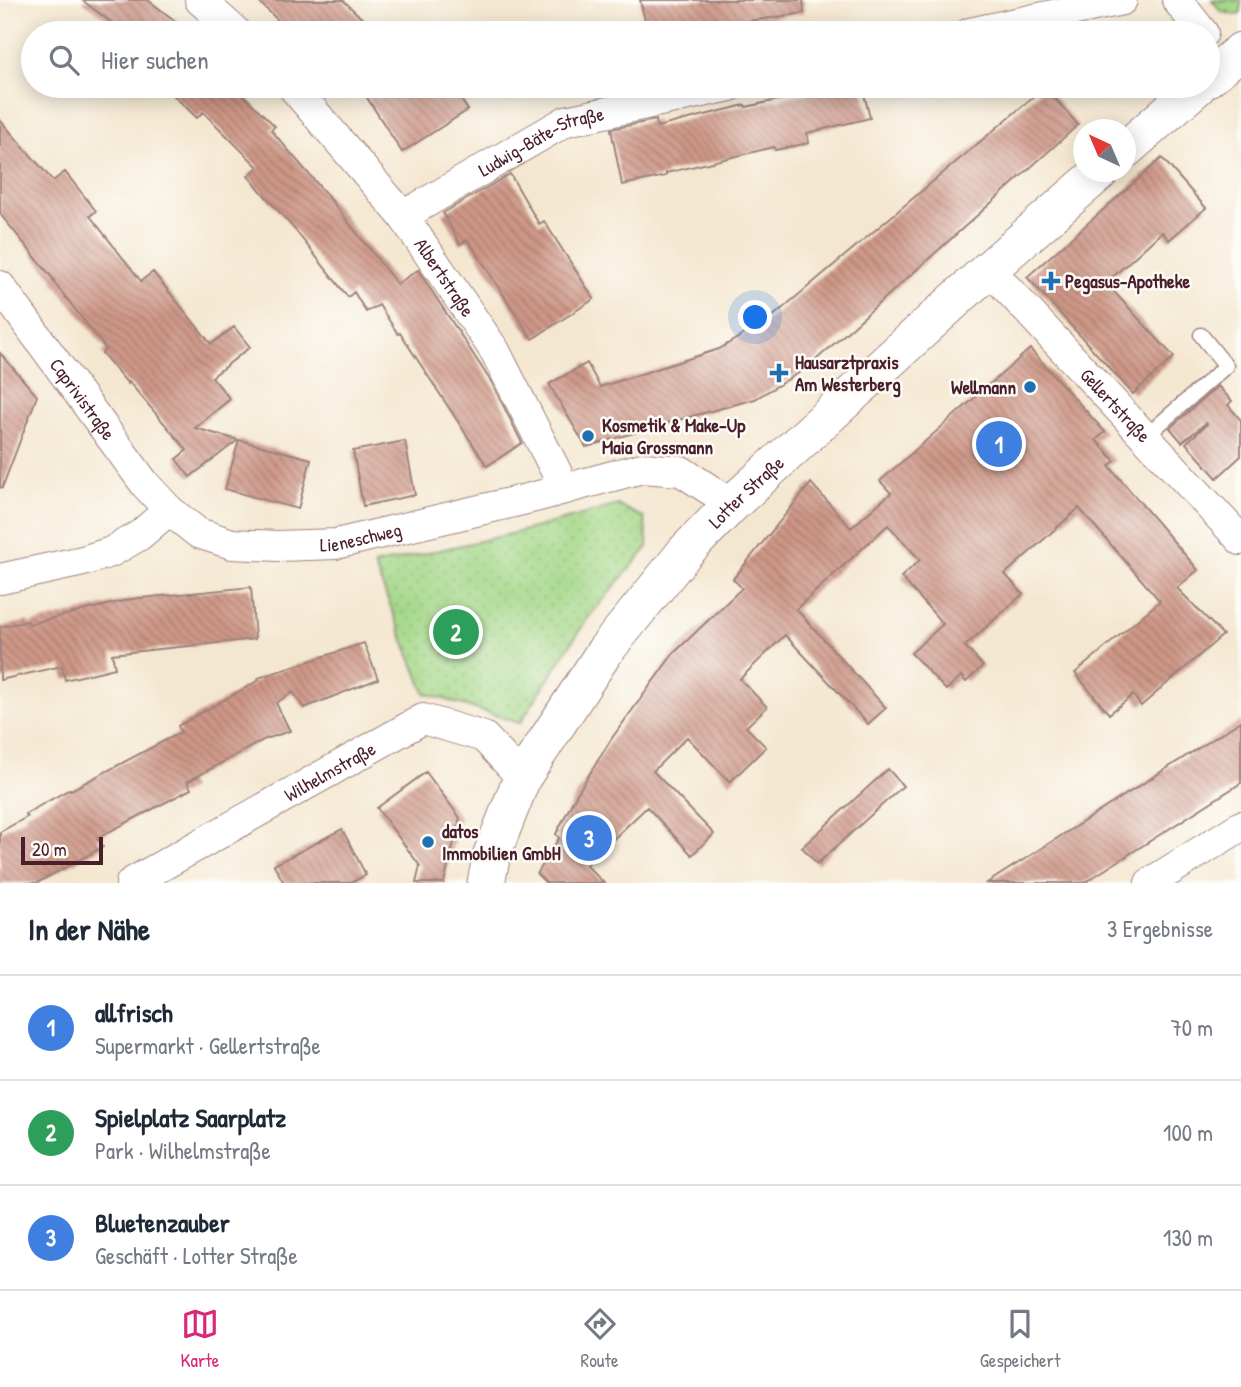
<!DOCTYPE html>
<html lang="de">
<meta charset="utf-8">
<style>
body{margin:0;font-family:"Patrick Hand",sans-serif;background:#f2f2f3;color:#1f2937}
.compass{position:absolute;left:1073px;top:119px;width:63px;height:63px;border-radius:50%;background:#fff;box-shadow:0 4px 18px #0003;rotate:316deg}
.scale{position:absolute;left:21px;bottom:18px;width:82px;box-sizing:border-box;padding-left:7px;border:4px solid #4a1f2b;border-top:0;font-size:19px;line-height:24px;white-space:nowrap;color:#4a1f2b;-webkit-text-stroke:5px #fdfcf7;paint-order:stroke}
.you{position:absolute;left:756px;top:318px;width:24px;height:24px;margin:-18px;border:5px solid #fff;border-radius:50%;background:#1a73e8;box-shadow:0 0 0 10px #1a73e833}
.badge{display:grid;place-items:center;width:46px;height:46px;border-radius:50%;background:#db2777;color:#fff;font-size:23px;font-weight:700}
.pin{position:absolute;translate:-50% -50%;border:4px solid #fff;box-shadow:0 2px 7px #0006}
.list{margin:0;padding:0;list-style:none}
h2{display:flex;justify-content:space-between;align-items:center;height:91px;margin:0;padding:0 28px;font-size:30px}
h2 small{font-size:23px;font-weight:400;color:#747a83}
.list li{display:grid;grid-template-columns:46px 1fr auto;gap:21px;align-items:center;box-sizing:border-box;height:105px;padding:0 28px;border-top:2px solid #e0e1e3}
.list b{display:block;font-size:26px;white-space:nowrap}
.list p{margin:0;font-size:23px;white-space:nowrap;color:#747a83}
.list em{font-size:23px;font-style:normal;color:#747a83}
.icon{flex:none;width:38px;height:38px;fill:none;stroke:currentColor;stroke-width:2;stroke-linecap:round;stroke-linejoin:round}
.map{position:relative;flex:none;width:1241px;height:883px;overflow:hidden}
.search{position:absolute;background:#fff;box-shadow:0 4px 18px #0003;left:21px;right:21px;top:21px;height:77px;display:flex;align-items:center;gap:18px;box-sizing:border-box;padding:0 24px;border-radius:38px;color:#747a83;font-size:26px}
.sheet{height:406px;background:#fff}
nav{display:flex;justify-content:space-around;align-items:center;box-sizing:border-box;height:98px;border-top:2px solid #e0e1e3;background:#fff;font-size:19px;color:#747a83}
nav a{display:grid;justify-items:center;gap:4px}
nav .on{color:#db2777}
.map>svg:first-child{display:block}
.grass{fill:url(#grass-dots);stroke:#767b59;stroke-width:2}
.building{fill:url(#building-back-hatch)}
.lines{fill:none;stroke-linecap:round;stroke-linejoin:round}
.service-casing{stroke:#9f837e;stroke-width:17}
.minor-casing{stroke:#9f837e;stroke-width:32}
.tertiary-casing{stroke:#9f837e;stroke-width:39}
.service{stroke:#fff;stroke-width:14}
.minor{stroke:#fff;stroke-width:30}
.tertiary{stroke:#fff;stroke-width:37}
.poi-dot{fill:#1f6fb2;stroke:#fdfcf7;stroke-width:2.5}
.labels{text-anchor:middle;stroke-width:5;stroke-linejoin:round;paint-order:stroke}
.street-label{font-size:19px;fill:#4a1f2b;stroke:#fdfcf7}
.poi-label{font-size:19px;font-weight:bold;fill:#4a1f2b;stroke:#fdfcf7;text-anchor:start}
</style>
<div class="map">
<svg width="1241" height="883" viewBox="0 0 1241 883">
<defs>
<pattern id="grass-dots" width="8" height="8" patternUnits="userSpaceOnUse" patternTransform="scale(1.75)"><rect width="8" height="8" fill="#a3d787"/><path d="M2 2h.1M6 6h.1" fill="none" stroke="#8eb875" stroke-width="1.8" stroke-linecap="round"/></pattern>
<pattern id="building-back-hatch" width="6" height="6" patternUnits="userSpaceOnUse" patternTransform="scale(1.75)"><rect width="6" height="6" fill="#ce9787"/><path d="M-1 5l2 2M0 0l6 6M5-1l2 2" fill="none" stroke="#a97b6f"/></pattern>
</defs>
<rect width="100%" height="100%" fill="#fdfcf7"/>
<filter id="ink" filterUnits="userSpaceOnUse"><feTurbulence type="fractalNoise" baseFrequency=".0143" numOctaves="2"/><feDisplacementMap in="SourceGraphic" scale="14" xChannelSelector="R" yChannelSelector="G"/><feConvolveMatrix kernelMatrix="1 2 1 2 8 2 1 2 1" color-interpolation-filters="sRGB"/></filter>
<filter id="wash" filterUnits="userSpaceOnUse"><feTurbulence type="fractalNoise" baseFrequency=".00686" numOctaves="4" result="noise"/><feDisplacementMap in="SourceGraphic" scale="28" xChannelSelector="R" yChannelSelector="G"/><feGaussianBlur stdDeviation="1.57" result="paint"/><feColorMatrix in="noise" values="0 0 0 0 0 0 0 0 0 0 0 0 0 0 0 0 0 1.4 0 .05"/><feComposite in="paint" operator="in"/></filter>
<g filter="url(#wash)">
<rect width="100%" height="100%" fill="#f4e7d0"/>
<path class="grass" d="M 1212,0 L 1241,0 L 1241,13 L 1238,15 L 1222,12 Z
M 618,505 L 644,518 L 648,547 L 587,619 L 520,723 L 425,693 L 374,565 L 519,532 Z"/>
<g id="blocks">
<path class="building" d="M 82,0 L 148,0 L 191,33 L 125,33 Z
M 257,0 L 343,0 L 377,33 L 291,33 Z
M 640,0 L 803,0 L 804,13 L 716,26 L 715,19 L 648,33 Z
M 164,86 L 234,86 L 275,126 L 271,130 L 331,200 L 397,284 L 418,270 L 492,383 L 522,443 L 487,466 L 400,333 L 398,334 L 379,305 L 366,312 L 354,292 L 348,297 L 295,230 L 248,176 L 258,167 L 203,112 L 197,118 Z
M 376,86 L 452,86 L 468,110 L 402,152 L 364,93 Z
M 815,86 L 862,86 L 870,118 L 807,133 L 809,143 L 775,150 L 774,147 L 666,173 L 666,176 L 622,185 L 611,129 L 656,120 L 657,127 L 745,105 L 746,107 L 817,91 Z
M 1045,87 L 1078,125 L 807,368 L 755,399 L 667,423 L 586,447 L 549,384 L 587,363 L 600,387 L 719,349 L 771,318 Z
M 0,120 L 53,181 L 65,172 L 96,211 L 90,216 L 141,281 L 153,272 L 211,344 L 234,327 L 250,347 L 212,377 L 230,399 L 195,428 L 238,440 L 190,477 L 176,459 L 187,450 L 129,382 L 128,384 L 102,353 L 106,349 L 53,281 L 54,280 L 0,214 Z
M 1162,158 L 1206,208 L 1169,240 L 1162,232 L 1106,283 L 1174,357 L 1133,394 L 1027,277 Z
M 510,174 L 539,224 L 544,221 L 594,299 L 532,339 L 468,240 L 460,244 L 443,213 Z
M 1030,349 L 1105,432 L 1096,440 L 1115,461 L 1109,466 L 1198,570 L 1177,588 L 1223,635 L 1141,706 L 1133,695 L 1109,714 L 1075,673 L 1160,601 L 1079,508 L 1005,574 L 1023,594 L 965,646 L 983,666 L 966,682 L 961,676 L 946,690 L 911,653 L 943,624 L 901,577 L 920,560 L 888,525 L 796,609 L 886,708 L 868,724 L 785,635 L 740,679 L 767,707 L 746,727 L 766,747 L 730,782 L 687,737 L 653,771 L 714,834 L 692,855 L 647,807 L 586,865 L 604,883 L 546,883 L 537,874 L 559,838 L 556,834 L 575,797 L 612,738 L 673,654 L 742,588 L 733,579 L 811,483 L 851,528 L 891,493 L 880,481 Z
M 0,353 L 37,396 L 2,488 L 0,487 Z
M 1218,386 L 1232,401 L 1228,405 L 1241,420 L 1241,456 L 1217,478 L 1186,443 L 1207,424 L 1206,423 L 1182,442 L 1170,428 Z
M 239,440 L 311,459 L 298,509 L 225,489 Z
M 405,441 L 415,495 L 363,506 L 353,451 Z
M 251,587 L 255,639 L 112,654 L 115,668 L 65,680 L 62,666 L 0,680 L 0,627 L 28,621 L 29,624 L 131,599 Z
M 364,643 L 378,679 L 304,708 L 293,692 L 276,703 L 290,731 L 263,740 L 187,782 L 191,789 L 97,838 L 103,847 L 37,883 L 0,883 L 0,832 L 27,817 L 25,814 L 70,789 L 71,790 L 181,732 L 178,726 L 259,680 L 258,678 Z
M 1241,721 L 1241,783 L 1084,883 L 987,883 Z
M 888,769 L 903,786 L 817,864 L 802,847 Z
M 426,772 L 460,818 L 444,883 L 416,883 L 420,866 L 377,808 Z
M 342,829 L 366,875 L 350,883 L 284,883 L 274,865 Z"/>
</g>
</g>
<g filter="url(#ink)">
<use href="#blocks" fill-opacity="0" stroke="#9f837e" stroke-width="2"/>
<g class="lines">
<g class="service-casing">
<path id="service" d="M 1145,437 L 1226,366 L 1201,335"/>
</g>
<g class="minor-casing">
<g id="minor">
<path d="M 200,0 L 237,33"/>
<path d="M 1177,0 L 1203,33"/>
<path d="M 970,33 L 1122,0"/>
<path id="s1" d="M 292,86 L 403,216 L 495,351 L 565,489"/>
<path id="s2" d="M 403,216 L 566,121 L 730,86"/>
<path id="s3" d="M 989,269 L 1241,540"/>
<path id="s4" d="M 0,286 L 145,484 L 169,510 L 198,533 L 232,544 L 278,546 L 336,544 L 535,497 L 642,468 L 681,471 L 732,504"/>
<path d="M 0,579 L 83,561 L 111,552 L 140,535 L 169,510"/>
<path id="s5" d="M 131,883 L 423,719 L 484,737 L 522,778"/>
<path d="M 1150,883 L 1241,826"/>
</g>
</g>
<g class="tertiary-casing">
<g id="tertiary">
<path d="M 1208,78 L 1241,51"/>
<path d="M 1126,149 L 1198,86"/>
<path id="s6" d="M 486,883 L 492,854 L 522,778 L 605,651 L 686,551 L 732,504 L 989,269 L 1100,172"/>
</g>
</g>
<use href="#service" class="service"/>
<use href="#minor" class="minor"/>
<use href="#tertiary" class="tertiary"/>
</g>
</g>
<g class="poi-dot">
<path d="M1047.5 270.5h7v7h7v7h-7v7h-7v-7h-7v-7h7z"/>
<path d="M775.5 362.5h7v7h7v7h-7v7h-7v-7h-7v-7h7z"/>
<circle cx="1030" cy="387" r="7"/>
<circle cx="588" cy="436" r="7"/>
<circle cx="428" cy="842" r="7"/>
</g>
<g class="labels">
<g class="street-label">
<text dy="7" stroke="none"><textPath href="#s2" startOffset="158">Ludwig-Bäte-Straße</textPath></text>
<text dy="7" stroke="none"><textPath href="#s1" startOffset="245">Albertstraße</textPath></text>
<text dy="7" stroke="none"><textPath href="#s4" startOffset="140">Caprivistraße</textPath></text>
<text dy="7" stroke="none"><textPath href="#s3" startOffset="186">Gellertstraße</textPath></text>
<text dy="7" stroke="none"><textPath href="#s6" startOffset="476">Lotter Straße</textPath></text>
<text dy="7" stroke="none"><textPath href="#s4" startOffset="483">Lieneschweg</textPath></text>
<text dy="7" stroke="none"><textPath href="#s5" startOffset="228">Wilhelmstraße</textPath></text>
</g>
<g class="poi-label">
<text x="1065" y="288">Pegasus-Apotheke</text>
<text x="795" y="369">Hausarztpraxis<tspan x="795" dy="22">Am Westerberg</tspan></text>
<text x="1016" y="394" text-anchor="end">Wellmann</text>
<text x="602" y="432">Kosmetik &amp; Make-Up<tspan x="602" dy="22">Maia Grossmann</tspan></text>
<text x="442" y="838">datos<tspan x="442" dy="22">Immobilien GmbH</tspan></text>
</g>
</g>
</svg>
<svg class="compass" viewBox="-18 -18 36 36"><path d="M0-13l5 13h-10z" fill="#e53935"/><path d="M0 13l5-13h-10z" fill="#747a83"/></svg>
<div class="scale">20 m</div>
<div class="you"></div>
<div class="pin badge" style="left:999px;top:444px;background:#3f7fe0">1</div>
<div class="pin badge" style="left:456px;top:632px;background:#2e9e5b">2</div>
<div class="pin badge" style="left:589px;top:838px;background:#3f7fe0">3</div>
<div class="search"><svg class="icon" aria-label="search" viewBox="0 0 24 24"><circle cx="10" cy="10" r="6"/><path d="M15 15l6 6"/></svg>Hier suchen</div>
</div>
<section class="sheet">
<h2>In der Nähe<small>3 Ergebnisse</small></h2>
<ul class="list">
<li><span class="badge" style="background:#3f7fe0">1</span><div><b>allfrisch</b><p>Supermarkt · Gellertstraße</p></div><em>70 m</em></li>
<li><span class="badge" style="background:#2e9e5b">2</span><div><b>Spielplatz Saarplatz</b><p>Park · Wilhelmstraße</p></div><em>100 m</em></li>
<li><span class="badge" style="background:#3f7fe0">3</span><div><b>Bluetenzauber</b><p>Geschäft · Lotter Straße</p></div><em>130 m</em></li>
</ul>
</section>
<nav>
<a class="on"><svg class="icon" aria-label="map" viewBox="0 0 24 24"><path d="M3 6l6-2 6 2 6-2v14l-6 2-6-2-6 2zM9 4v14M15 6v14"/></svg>Karte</a>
<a><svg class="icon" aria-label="directions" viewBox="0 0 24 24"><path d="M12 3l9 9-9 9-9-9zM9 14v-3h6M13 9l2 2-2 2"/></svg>Route</a>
<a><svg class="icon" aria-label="saved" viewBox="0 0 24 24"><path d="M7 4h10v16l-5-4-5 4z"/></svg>Gespeichert</a>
</nav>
